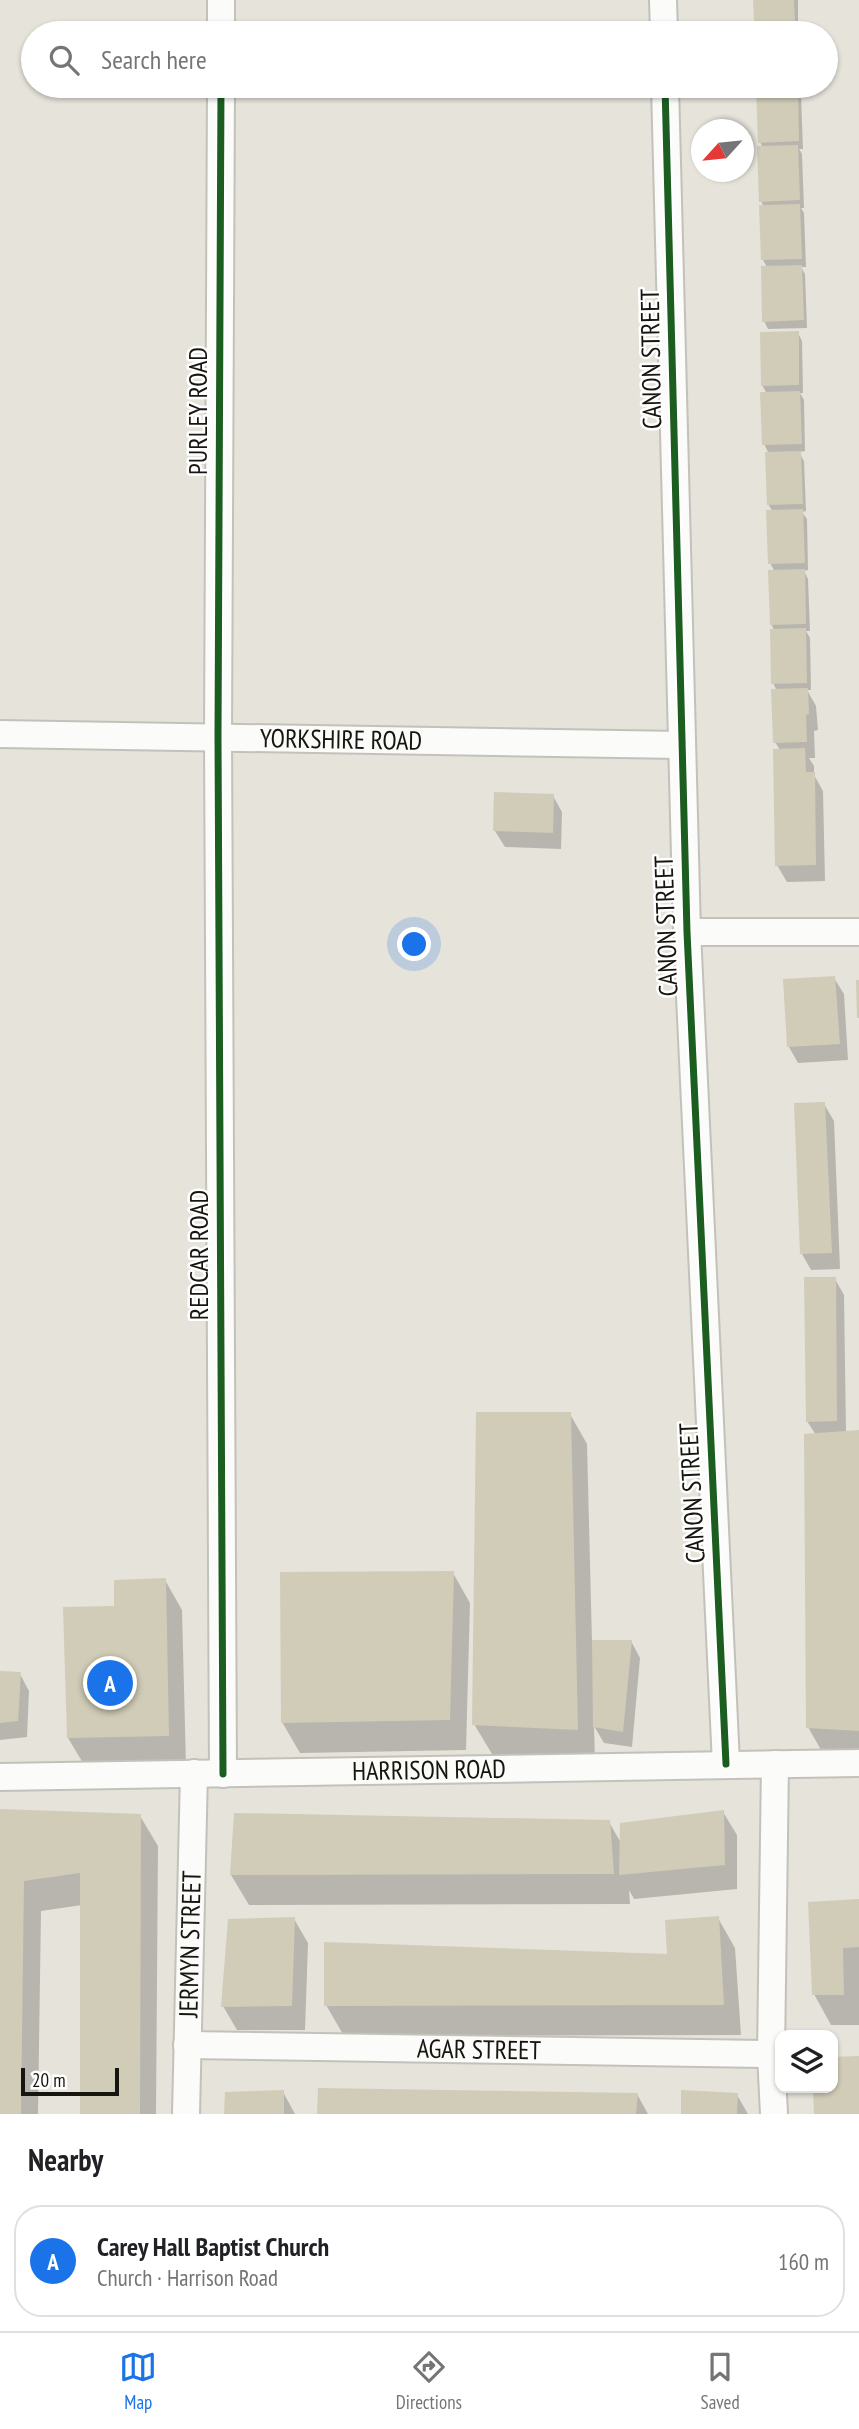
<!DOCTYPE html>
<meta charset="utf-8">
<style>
body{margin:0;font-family:"PT Sans Narrow",sans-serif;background:#f2f2f2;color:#202124}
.controls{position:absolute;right:21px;bottom:21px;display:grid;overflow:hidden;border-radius:14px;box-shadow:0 2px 5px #0004}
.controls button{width:63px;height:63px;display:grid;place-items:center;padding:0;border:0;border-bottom:2px solid #e0e0e0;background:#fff;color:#202124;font:35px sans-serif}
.compass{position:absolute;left:691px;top:119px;width:63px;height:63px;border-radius:50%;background:#fff;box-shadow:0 2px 5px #0004;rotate:243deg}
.scale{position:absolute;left:21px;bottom:18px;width:98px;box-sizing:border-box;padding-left:7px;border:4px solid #17150f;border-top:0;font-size:19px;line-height:24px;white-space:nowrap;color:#17150f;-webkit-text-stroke:5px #fff;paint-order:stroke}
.you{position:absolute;left:415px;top:945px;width:24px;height:24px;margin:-18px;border:5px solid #fff;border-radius:50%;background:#1a73e8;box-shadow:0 0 0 10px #1a73e833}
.badge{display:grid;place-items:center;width:46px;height:46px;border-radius:50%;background:#1a73e8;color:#fff;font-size:23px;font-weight:700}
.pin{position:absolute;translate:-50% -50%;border:4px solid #fff;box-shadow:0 2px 7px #0006}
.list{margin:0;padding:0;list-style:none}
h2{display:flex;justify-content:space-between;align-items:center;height:91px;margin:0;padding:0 28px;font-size:30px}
h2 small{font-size:23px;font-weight:400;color:#757577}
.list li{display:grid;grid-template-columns:46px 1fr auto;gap:21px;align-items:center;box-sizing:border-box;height:112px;margin:0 14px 14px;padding:0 14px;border:2px solid #e0e0e0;border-radius:28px}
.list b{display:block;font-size:26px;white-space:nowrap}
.list p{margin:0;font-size:23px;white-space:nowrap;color:#757577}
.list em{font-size:23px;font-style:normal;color:#757577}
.icon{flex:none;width:38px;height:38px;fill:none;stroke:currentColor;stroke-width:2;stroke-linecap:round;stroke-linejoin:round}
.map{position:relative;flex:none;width:859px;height:2114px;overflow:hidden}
.search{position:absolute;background:#fff;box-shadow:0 2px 5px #0004;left:21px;right:21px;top:21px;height:77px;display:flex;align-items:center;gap:18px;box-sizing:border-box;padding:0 24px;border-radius:38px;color:#757577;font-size:26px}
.sheet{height:217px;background:#fff}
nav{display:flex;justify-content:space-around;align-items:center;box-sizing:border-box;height:98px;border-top:2px solid #e0e0e0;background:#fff;font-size:19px;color:#757577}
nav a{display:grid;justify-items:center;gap:4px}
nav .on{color:#1a73e8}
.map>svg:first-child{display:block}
.shadow{fill:#0003}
.building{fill:#d1ccb7}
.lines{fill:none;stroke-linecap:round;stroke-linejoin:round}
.street-casing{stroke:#c2c1ba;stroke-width:30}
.street{stroke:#fbfbf9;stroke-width:26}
.cycleway-casing{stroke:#fff;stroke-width:11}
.cycleway{stroke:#1b5e20;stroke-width:7}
.labels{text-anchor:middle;stroke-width:5;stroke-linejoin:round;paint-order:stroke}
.street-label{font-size:26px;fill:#17150f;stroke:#fff}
</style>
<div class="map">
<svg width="859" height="2114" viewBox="0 0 859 2114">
<rect width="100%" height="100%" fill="#e5e3da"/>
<path class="shadow" d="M 755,0 L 798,0 L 798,30 L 796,30 L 798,33 L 756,33 L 756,28 L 759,28 L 756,23 Z
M 760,86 L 800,86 L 797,88 L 801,95 L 803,149 L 799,149 L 802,154 L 804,208 L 801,208 L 804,213 L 806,267 L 801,267 L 805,274 L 807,328 L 768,329 L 764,321 L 767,267 L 763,260 L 764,207 L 761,201 L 763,148 L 760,142 L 762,89 Z
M 798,333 L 802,341 L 803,393 L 800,393 L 804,400 L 805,451 L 799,452 L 804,461 L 806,511 L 802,512 L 807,519 L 808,570 L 804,571 L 808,579 L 810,631 L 806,631 L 810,638 L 811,690 L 807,690 L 816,706 L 818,730 L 814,731 L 815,758 L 809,758 L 814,766 L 814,775 L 823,791 L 825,881 L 787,882 L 777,865 L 780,750 L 775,742 L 777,691 L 773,683 L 775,631 L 771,624 L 775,572 L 770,563 L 773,512 L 768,504 L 769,454 L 764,444 L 767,394 L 762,385 Z
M 553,796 L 562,812 L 561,849 L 505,847 L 495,831 Z
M 834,978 L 844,994 L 848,1060 L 798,1063 L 789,1047 Z
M 824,1104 L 834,1121 L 840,1269 L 811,1270 L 802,1254 Z
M 835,1279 L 844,1295 L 846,1433 L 859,1432 L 859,1759 L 825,1757 L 808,1727 L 816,1435 L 807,1421 Z
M 570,1414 L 587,1444 L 592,1642 L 631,1641 L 640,1658 L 632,1747 L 604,1743 L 594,1726 L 595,1760 L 492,1754 L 474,1724 Z
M 453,1573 L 470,1603 L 466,1750 L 300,1753 L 282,1722 Z
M 165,1580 L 182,1610 L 186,1766 L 86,1768 L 68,1738 Z
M 0,1672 L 20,1674 L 29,1691 L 27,1737 L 0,1740 Z
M 0,1811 L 140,1816 L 158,1846 L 156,2114 L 82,2114 L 82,1905 L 41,1911 L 38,2114 L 0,2114 Z
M 723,1812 L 737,1835 L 737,1889 L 634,1899 L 629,1890 L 630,1904 L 249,1905 L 231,1875 L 609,1822 L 621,1843 Z
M 859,1901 L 859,2025 L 831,2025 L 814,1994 Z
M 718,1918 L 735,1948 L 741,2035 L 344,2036 L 326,2005 L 669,1956 Z
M 294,1919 L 308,1943 L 305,2030 L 237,2030 L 223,2006 Z
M 283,2092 L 295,2114 L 226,2114 Z
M 637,2094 L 648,2114 L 319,2114 Z
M 737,2095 L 748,2114 L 683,2114 Z"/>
<path class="building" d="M 753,0 L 794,0 L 795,22 L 754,23 Z
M 795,25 L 795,33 L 754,33 L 754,26 Z
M 798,86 L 799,141 L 758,143 L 756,87 Z
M 798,145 L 800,200 L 759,202 L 757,146 Z
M 800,204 L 802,259 L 761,260 L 759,205 Z
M 802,265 L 804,320 L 762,322 L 761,266 Z
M 799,331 L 799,385 L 761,386 L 760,332 Z
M 800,391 L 802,444 L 762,445 L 760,392 Z
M 801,451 L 803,504 L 767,505 L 765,452 Z
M 803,509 L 805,563 L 768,564 L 766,510 Z
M 805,569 L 806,624 L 770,625 L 768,570 Z
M 806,628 L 807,683 L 771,684 L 770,629 Z
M 808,688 L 809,714 L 806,715 L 807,742 L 773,743 L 771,689 Z
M 805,748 L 806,772 L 815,772 L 816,865 L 775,866 L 773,749 Z
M 494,792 L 554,794 L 553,833 L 493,831 Z
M 835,976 L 840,1044 L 787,1047 L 783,979 Z
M 856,980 L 859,980 L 859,1018 L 857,1018 Z
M 825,1102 L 832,1253 L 800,1254 L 794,1103 Z
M 804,1277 L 836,1277 L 837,1421 L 806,1422 Z
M 476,1412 L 571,1412 L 578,1730 L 472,1725 Z
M 859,1430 L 859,1731 L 806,1728 L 804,1434 Z
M 454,1571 L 450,1720 L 281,1723 L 280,1572 Z
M 166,1578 L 169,1736 L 67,1738 L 63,1607 L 114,1606 L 114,1580 Z
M 592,1640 L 632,1640 L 623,1732 L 593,1727 Z
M 0,1671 L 21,1672 L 18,1721 L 0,1723 Z
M 0,1809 L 141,1814 L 140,2114 L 80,2114 L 80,1873 L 24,1881 L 21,2114 L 0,2114 Z
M 724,1810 L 725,1865 L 619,1875 L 620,1823 Z
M 234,1813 L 610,1820 L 614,1874 L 230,1875 Z
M 859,1899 L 859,1947 L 843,1948 L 844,1995 L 812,1995 L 808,1902 Z
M 719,1916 L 724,2005 L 324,2006 L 324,1942 L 667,1954 L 665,1920 Z
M 295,1917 L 292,2006 L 221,2007 L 228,1919 Z
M 859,2056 L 859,2114 L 814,2114 L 813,2088 L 833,2088 L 833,2057 Z
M 318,2088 L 638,2093 L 636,2114 L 317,2114 Z
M 284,2090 L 284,2114 L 224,2114 L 225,2092 Z
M 681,2090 L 738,2093 L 737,2114 L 681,2114 Z"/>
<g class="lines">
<g class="street-casing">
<g id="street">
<path d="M 663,0 L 664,33"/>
<path d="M 221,33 L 221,0"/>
<path d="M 221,86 L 218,736 L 223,1774"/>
<path d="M 665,86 L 687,932 L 726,1764"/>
<path id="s1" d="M 0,734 L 681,745"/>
<path d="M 687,932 L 859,932"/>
<path id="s2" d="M 0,1777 L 859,1763"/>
<path id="s3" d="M 187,2045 L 771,2054"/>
<path id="s4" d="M 186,2114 L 194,1773"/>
<path d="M 774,2114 L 771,2054 L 775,1764"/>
</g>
</g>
<use href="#street" class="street"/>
<g class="cycleway-casing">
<path id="cycleway" d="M 221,86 L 218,736 L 223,1774
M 665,86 L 687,932 L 726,1764"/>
</g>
<use href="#cycleway" class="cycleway"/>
</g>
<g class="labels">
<g class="street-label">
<text transform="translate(651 359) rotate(-91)" y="9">CANON STREET</text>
<text transform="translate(198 411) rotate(-90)" y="9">PURLEY ROAD</text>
<text dy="9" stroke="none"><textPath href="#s1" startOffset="341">YORKSHIRE ROAD</textPath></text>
<text transform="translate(666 926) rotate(-92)" y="9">CANON STREET</text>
<text transform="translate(199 1255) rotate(-90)" y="9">REDCAR ROAD</text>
<text transform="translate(692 1493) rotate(-93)" y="9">CANON STREET</text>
<text dy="9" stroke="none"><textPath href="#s2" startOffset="429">HARRISON ROAD</textPath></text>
<text dy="9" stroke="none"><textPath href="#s4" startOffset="170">JERMYN STREET</textPath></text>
<text dy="9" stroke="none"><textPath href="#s3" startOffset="292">AGAR STREET</textPath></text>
</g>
</g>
</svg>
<div class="controls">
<button><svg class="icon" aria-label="layers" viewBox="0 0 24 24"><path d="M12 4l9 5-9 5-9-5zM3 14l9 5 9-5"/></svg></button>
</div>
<svg class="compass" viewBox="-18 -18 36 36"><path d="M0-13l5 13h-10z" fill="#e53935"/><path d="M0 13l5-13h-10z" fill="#757577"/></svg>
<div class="scale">20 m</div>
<div class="you"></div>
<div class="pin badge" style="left:110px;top:1683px">A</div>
<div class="search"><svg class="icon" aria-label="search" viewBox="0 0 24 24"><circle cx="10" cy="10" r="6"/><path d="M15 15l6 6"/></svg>Search here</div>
</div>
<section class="sheet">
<h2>Nearby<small></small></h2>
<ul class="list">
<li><span class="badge">A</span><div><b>Carey Hall Baptist Church</b><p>Church · Harrison Road</p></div><em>160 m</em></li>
</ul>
</section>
<nav>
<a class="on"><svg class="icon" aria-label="map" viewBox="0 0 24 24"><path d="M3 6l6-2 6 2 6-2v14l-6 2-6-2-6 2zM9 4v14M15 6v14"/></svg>Map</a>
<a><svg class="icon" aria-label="directions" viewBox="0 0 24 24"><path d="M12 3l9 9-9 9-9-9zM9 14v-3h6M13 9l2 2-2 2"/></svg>Directions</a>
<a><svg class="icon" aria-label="saved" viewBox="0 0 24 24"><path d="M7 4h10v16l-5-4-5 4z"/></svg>Saved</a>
</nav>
